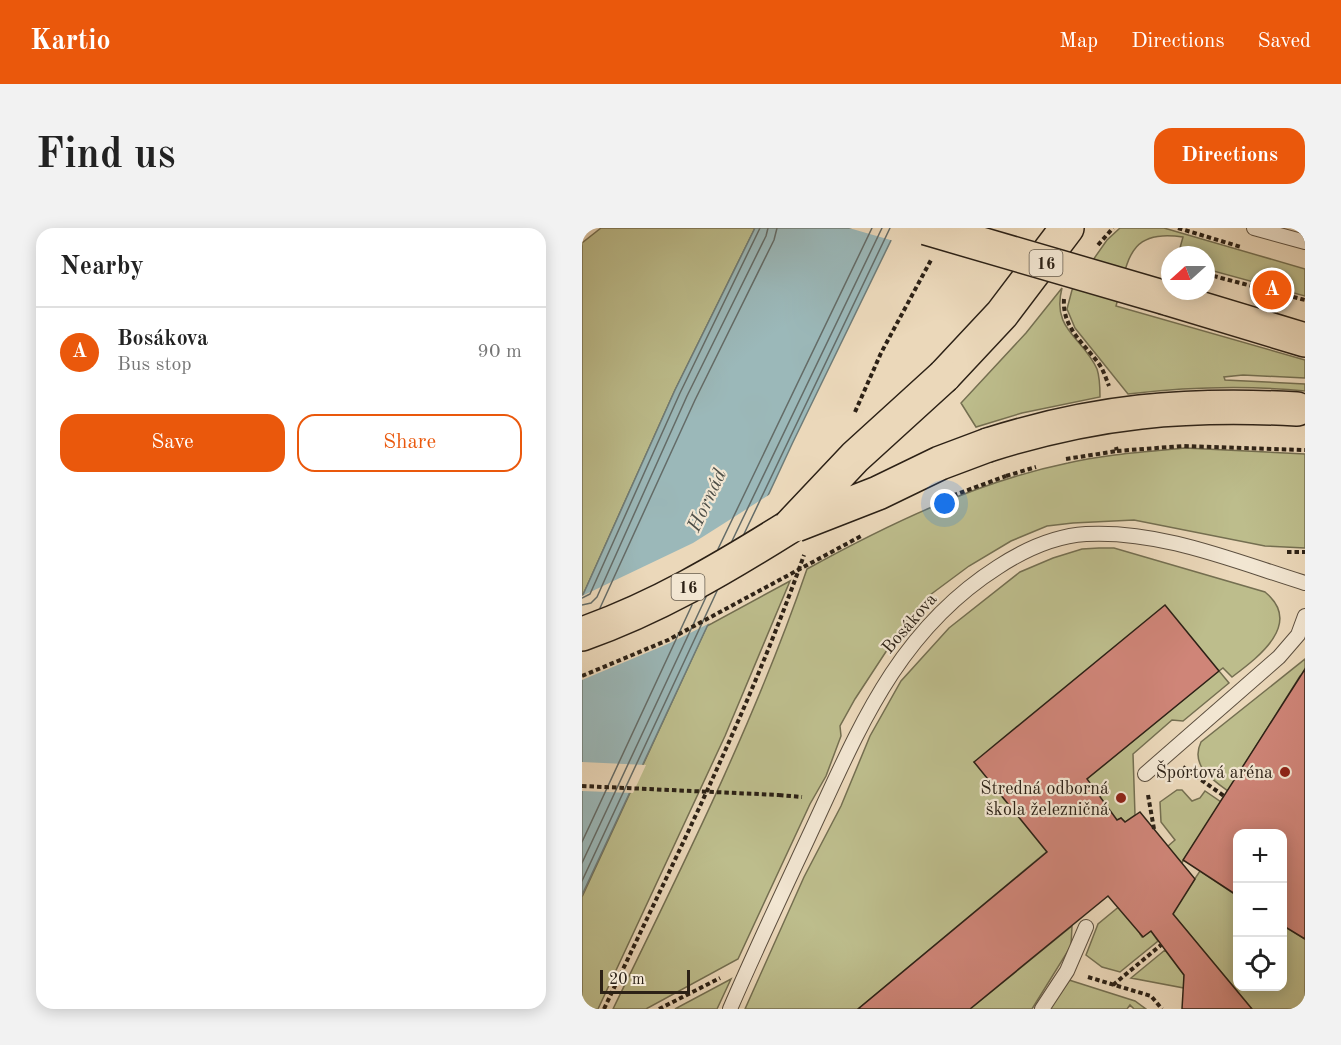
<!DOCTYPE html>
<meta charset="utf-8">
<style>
body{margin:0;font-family:"Old Standard TT",serif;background:#f2f2f2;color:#222}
.controls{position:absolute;right:18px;bottom:18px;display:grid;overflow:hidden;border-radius:12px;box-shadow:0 3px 15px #0003}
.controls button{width:54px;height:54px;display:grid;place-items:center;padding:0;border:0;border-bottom:2px solid #e0e0e0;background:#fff;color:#222;font:30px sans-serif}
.compass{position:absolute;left:579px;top:18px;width:54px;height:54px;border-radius:50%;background:#fff;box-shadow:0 3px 15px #0003;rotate:249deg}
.scale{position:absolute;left:18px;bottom:15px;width:90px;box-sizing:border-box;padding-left:6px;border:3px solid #2c2116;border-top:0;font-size:16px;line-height:21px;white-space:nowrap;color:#2c2116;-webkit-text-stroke:4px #f2e6d2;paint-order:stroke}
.you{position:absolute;left:363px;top:276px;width:21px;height:21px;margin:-15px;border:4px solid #fff;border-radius:50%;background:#1a73e8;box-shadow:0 0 0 9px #1a73e833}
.badge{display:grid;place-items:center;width:39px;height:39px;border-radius:50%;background:#ea580c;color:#fff;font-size:20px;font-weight:700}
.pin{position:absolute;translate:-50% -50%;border:3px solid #fff;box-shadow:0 2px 6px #0006}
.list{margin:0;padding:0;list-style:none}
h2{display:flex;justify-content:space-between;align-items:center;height:78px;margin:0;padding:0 24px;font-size:26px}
h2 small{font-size:20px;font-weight:400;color:#767676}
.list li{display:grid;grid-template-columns:39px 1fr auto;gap:18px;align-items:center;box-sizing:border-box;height:90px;padding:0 24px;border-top:2px solid #e0e0e0}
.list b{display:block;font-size:22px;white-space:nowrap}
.list p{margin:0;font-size:20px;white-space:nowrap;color:#767676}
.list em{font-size:20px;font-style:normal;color:#767676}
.actions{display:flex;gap:12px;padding:18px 24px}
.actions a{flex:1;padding:14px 0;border:2px solid #ea580c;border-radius:18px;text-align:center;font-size:21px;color:#ea580c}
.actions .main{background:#ea580c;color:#fff}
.icon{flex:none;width:33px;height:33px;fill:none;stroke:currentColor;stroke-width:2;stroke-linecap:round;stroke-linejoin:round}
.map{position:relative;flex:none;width:723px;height:781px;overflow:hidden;border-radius:18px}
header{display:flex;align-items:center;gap:36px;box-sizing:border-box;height:84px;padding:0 30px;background:#ea580c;color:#fff}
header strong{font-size:28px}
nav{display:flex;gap:33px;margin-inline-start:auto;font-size:21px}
.intro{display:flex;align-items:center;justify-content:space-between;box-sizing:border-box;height:144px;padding:0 36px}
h1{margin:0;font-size:42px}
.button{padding:15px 27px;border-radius:18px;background:#ea580c;color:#fff;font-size:21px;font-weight:700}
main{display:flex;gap:36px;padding:0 36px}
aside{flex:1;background:#fff;border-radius:18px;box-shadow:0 3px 15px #0003}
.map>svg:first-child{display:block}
.green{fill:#bdbd8c;stroke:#746f51;stroke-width:1.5}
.water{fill:#9bb8b9;stroke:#6f7c78;stroke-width:1.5}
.pier{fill:#ebd8ba}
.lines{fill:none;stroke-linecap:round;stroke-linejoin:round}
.shore{stroke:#646c68;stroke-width:1.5}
.building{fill:#cf8578;stroke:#2c2116;stroke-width:1.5}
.lane-casing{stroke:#5c4f3f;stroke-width:16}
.primary-casing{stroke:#2c2116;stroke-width:36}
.highway-casing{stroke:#2c2116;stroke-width:36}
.path{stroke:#2c2116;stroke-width:4;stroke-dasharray:4.5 3;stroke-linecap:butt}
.lane{stroke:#f2e6d2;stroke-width:14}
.primary{stroke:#ebd8ba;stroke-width:33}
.highway{stroke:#ebd8ba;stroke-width:33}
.primary-bridge-casing{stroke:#2c2116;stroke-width:36;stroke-linecap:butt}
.highway-bridge-casing{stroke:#2c2116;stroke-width:36;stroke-linecap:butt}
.path-bridge{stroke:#2c2116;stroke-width:4;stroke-dasharray:4.5 3;stroke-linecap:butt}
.primary-bridge{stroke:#ebd8ba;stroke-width:33}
.highway-bridge{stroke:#ebd8ba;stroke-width:33}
.poi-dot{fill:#8f2418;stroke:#f2e6d2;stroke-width:2}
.labels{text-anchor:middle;stroke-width:4.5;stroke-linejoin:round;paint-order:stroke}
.shield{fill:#f2e6d2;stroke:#675c4e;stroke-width:1.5}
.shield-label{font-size:16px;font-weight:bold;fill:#2c2116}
.street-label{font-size:18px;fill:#2c2116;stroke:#f2e6d2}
.poi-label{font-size:18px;fill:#2c2116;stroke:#f2e6d2;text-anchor:end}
.water-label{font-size:20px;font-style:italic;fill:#4d4e47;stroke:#f2e6d2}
</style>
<header>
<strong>Kartio</strong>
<nav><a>Map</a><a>Directions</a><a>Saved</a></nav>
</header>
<div class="intro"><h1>Find us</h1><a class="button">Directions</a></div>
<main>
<aside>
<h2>Nearby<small></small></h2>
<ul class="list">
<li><span class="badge">A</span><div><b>Bosákova</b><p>Bus stop</p></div><em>90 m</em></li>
</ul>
<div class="actions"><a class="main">Save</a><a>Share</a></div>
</aside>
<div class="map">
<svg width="723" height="781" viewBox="0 0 723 781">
<rect width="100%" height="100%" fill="#ebd8ba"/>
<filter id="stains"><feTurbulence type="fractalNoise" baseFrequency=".00333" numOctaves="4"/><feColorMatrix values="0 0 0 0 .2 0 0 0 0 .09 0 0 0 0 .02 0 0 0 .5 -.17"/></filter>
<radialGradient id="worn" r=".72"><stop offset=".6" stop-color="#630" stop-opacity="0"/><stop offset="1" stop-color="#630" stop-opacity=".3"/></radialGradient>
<path class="green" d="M 19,0 L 173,0 L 93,162 L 0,369 L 0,15 Z
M 538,0 L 582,0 L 723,41 L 723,68 L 624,41 L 624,27 L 596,27 L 601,9 C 544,0 546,35 534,78 L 723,132 L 723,150 L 661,147 L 642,149 L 643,152 L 723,156 L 723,163 C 663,157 606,159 546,166 L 493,100 L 485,81 L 490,62 L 525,12 Z
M 480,60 C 469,102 501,109 515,141 C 518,150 518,160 518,169 L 440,185 L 394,199 L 379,175 L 444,105 Z
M 603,220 L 723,226 L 723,320 L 683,318 L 552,292 L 491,295 L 465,298 L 429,313 L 387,338 L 348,367 L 324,393 L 273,471 L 258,498 L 259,508 L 244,548 L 228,576 L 156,731 L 64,781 L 31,781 C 101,637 173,493 225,341 C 307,296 394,254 486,235 C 524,226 564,224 603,220 Z
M 517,320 L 532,320 L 683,364 C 722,396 675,430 650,449 L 641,440 L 637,443 L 647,455 L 601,493 L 590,492 L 551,526 L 553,587 L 543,594 L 539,590 L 535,593 L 492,561 L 637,443 L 392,534 L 480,611 L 276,781 L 163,781 L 222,649 L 259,578 L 288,508 L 319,453 L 367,400 L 438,344 L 471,330 L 500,321 Z
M 208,353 L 143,508 L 16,781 L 0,781 L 0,669 L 125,398 Z
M 723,431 L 723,445 L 718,448 L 646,563 C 629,551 608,537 619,514 Z
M 595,562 L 600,562 L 610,573 L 618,570 L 623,563 L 639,574 L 592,647 L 578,625 L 593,612 L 579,594 L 578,574 Z
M 618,643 L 655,668 L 656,758 L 700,758 L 701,697 L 723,711 L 723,781 L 670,781 L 590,685 Z
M 539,677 L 561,704 L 558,706 L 560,709 L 569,703 L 576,713 L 538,744 L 520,739 L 504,727 L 516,696 Z
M 490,698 L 489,718 L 450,781 L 388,781 Z
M 583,722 L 602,747 L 602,760 L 549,750 Z
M 149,751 L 135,781 L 93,781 Z
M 487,752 L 553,773 L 564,781 L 552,781 L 548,777 L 545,781 L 468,781 Z"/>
<path class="water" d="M 173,0 L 315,0 L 211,214 L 0,667 L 0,369 L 93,162 Z"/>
<path class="pier" d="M 267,0 L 318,0 L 312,13 Z
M 190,265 L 130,394 L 88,415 L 0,452 L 0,368 L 111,315 Z
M 0,534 L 64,537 L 51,565 L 0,563 Z"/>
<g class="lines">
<path class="shore" d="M 162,306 L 308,0
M 150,313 L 300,0
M 136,321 L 290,0
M 0,370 L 8,366 L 98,165 L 178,0
M 0,377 L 9,375 L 15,369 L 105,168 L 184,8 L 186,0
M 18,380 L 113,172 L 192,12 L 195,0
M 0,614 L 110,377
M 0,635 L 124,369
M 0,653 L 135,363"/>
</g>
<path class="building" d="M 583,377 L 637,443 L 505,551 L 535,592 L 539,590 L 543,594 L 558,584 L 613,651 L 591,686 L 670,781 L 600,781 L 602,747 L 569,703 L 561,709 L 526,668 L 388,781 L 276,781 L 465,624 L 392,534 Z
M 723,441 L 723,711 L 700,697 L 700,606 L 656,606 L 656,668 L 601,632 Z"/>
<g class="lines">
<g class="lane-casing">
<path id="lane" d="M 672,0 L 723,14
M 563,546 L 697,429 L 716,407 L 723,388
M 148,781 C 173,723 200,666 227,608 C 276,503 314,404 416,339 C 442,322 472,308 504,306 C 579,302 652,333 723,355
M 460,781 L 485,743 L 504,699"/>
</g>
<g class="primary-casing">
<path id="primary" d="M 584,70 L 723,112"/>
</g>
<g class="highway-casing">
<path id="highway" d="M 362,148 L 420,86 L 485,0
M 406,217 C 513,183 602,175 715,181
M 0,406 C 74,380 140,341 207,299"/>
</g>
<path class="path" d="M 596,0 L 659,19
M 516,17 L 531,0
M 624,46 L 723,72
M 482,71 C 480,100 502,115 517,136 C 522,143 524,151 527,158
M 273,184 L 299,125 L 349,32
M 535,223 L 601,218 L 723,222
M 484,231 L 535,223 L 534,219
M 424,248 L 454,239
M 705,324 L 723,324
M 601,539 L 642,568
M 197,567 L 220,569
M 566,567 L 572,601
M 506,749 L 569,768 L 580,781
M 531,757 L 579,717
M 22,781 C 93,631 167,483 222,327
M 77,781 L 138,750"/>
<use href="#lane" class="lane"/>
<use href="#primary" class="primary"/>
<use href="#highway" class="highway"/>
<g class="primary-bridge-casing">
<path id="primary-bridge" d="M 344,0 L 584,70"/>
</g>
<g class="highway-bridge-casing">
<path id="highway-bridge" d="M 214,297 L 296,265 L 358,235 L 406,217
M 207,299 L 273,229 L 362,148"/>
</g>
<path class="path-bridge" d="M 364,270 L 424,248
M 0,448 L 86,412 L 281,307
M 0,558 L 197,567"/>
<use href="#primary-bridge" class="primary-bridge"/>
<use href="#highway-bridge" class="highway-bridge"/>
</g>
<g class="poi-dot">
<circle cx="703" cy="544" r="6"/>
<circle cx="539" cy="570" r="6"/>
</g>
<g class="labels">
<g class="shield">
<rect x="447.5" y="22" width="33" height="26" rx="4.5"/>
<rect x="89.5" y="346" width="33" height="26" rx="4.5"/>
</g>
<g class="shield-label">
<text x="464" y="41">16</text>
<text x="106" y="365">16</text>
</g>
<g class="street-label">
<text transform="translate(327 395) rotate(-49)" y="6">Bosákova</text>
</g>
<g class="poi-label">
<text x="691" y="550">Športová aréna</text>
<text x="527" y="566">Stredná odborná<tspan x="527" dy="21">škola železničná</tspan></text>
</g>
<g class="water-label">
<text transform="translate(124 272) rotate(-65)" y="7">Hornád</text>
</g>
</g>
<rect width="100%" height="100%" filter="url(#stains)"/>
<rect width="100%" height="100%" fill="url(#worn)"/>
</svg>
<div class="controls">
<button>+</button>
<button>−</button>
<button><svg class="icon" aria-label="locate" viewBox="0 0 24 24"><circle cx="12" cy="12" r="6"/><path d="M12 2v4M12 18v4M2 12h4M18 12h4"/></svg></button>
</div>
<svg class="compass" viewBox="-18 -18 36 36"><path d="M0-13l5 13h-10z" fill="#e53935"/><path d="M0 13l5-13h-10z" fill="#767676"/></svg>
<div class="scale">20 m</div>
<div class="you"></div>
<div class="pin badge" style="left:690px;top:62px">A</div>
</div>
</main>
